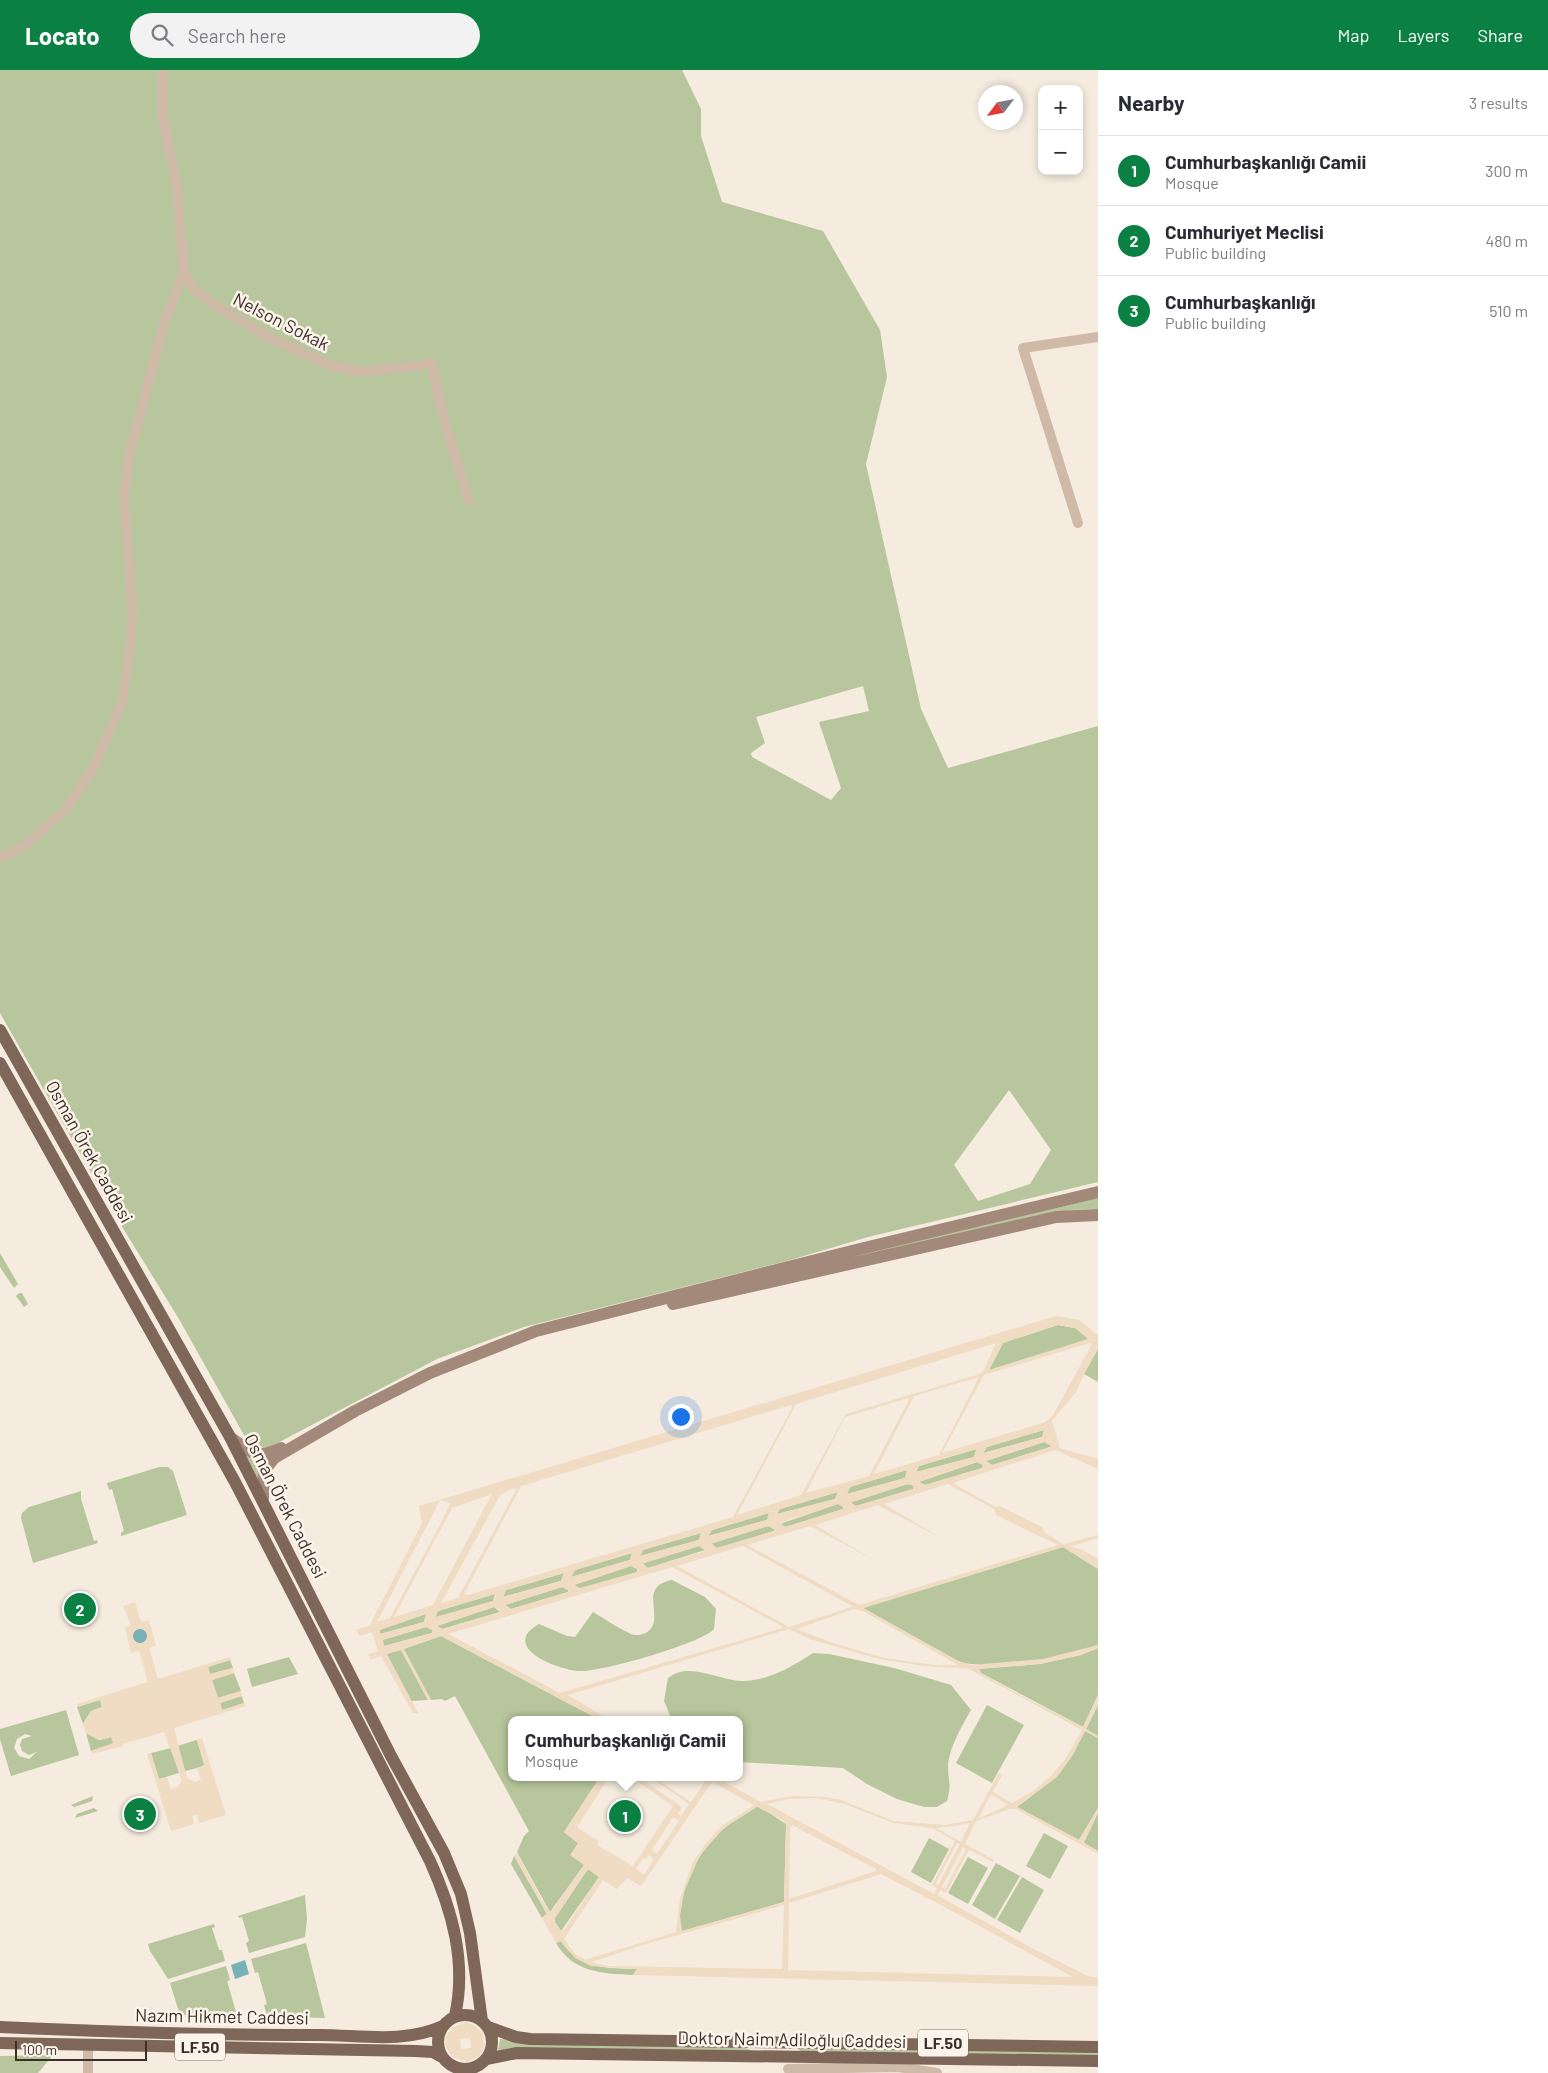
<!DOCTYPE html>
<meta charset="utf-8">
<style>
body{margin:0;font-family:Barlow,sans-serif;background:#f2f2f3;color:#2b2b33}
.controls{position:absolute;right:15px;top:15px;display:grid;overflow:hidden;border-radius:10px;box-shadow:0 2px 8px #0003}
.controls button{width:45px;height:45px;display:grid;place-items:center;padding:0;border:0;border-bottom:1px solid #e1e1e2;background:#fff;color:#2b2b33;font:25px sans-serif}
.compass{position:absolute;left:978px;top:15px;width:45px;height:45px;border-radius:50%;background:#fff;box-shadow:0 2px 8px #0003;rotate:238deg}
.scale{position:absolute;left:15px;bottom:12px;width:132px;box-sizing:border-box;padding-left:5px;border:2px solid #3b2f29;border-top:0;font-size:14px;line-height:18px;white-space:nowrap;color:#3b2f29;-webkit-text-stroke:4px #fcf4eb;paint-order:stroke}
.you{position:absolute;left:680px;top:1346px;width:18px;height:18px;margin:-12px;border:4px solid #fff;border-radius:50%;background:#1a73e8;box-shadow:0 0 0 8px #1a73e833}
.badge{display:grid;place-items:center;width:32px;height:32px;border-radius:50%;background:#0b8043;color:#fff;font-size:16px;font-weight:700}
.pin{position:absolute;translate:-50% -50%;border:2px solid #fff;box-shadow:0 1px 5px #0006}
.popup{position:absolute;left:508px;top:1646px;width:235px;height:65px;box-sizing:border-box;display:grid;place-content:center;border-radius:10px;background:#fff;filter:drop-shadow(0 1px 4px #0005);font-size:16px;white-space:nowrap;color:#7c7c81}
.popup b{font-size:19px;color:#2b2b33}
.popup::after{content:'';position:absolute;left:50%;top:100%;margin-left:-10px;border:10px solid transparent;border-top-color:#fff}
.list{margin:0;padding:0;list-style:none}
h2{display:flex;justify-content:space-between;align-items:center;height:65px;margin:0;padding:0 20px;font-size:21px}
h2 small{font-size:16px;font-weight:400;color:#7c7c81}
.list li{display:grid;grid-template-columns:32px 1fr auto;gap:15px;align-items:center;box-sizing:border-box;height:70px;padding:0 20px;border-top:1px solid #e1e1e2}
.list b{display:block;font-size:19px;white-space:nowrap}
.list p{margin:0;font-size:16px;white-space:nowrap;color:#7c7c81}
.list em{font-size:16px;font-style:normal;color:#7c7c81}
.icon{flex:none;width:28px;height:28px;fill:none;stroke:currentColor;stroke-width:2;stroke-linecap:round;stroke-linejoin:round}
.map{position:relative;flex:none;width:1098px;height:2003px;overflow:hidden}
header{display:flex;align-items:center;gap:30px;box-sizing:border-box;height:70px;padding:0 25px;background:#0b8043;color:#fff}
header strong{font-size:24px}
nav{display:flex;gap:28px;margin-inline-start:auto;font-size:18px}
.search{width:350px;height:45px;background:#f2f2f3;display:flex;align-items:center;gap:12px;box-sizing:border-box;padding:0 18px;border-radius:28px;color:#7c7c81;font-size:19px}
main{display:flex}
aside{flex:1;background:#fff}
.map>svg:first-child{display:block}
.green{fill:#b7c69c;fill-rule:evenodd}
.plaza{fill:#efdcc3;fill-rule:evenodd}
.water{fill:#79b2b6}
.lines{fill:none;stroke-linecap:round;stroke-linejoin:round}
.street{stroke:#cfbaa8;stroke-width:10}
.secondary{stroke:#a38979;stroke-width:12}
.primary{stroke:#7e6658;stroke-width:12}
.labels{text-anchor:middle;stroke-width:5;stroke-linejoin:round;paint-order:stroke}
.shield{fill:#fcf4eb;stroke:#756a63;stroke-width:1}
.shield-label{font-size:16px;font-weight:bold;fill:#3b2f29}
.street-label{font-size:18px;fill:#3b2f29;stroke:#fcf4eb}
</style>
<header>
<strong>Locato</strong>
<div class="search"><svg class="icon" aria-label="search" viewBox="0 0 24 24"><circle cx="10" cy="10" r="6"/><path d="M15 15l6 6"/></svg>Search here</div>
<nav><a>Map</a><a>Layers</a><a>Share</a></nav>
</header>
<main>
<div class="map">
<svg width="1098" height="2003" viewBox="0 0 1098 2003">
<rect width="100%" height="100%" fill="#f5ebde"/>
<path class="green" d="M 0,0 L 682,0 L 701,39 L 701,66 L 722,132 L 823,161 L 880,260 L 887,307 L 866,394 L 921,639 L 948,698 L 1098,656 L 1098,1112 L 868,1167 L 787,1191 L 524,1257 L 437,1289 L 268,1378 L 249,1374 L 179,1249 L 121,1155 L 0,943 ZM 863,616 L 869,641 L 819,652 L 841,718 L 831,730 L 752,687 L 751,683 L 765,673 L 756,647 ZM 1009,1020 L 1051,1080 L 1030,1114 L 978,1131 L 954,1095 Z
M 1098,1128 L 1098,1139 L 1072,1140 L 666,1231 Z
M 0,1183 L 18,1214 L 14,1218 L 0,1197 Z
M 19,1223 L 22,1223 L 28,1234 L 24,1237 L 16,1226 Z
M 1058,1255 L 1075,1258 L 1089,1269 L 989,1300 L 1003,1273 Z
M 1098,1279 L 1098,1312 L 1084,1304 Z
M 1044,1360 L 1042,1367 L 983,1383 L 987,1377 Z
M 1044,1372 L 1050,1375 L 1050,1377 L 992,1395 L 986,1391 Z
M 977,1379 L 974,1387 L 916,1402 L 919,1396 Z
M 244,1382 L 269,1386 L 258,1409 Z
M 977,1392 L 983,1395 L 982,1398 L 925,1415 L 919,1412 Z
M 159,1397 L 168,1397 L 173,1401 L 187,1445 L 121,1466 L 121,1463 L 124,1461 L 112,1419 L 109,1420 L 107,1413 Z
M 907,1400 L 905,1408 L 847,1424 L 850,1417 Z
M 908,1414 L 914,1416 L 913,1419 L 856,1436 L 850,1432 Z
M 81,1421 L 81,1429 L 94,1471 L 97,1470 L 98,1473 L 33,1493 L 21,1448 L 22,1443 L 29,1437 Z
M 838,1422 L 835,1429 L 777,1444 L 780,1439 Z
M 838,1434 L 843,1437 L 843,1439 L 785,1457 L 780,1454 Z
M 769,1443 L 767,1450 L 708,1466 L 712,1460 Z
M 768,1456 L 774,1459 L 774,1461 L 717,1478 L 711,1473 Z
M 701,1463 L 699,1470 L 640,1486 L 643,1480 Z
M 699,1476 L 705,1480 L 648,1498 L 642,1493 Z
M 1063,1477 L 1098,1499 L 1098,1575 C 1069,1587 987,1602 958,1591 L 863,1538 Z
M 632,1483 L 630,1490 L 571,1507 L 575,1500 Z
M 631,1496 L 637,1499 L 637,1502 L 580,1519 L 574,1515 Z
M 564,1503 L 561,1511 L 503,1527 L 506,1520 Z
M 672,1510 L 705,1527 L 716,1539 L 714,1559 C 703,1573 601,1602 581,1601 C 559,1601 498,1577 539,1554 L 567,1566 L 575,1567 L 593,1542 C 605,1549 618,1558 631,1564 C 635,1566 641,1565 646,1563 C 668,1549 635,1517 672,1510 Z
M 562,1517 L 568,1520 L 568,1522 L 511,1539 L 505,1535 Z
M 495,1524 L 493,1531 L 435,1548 L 438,1541 Z
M 494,1537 L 500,1542 L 442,1559 L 437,1556 Z
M 426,1544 L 424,1552 L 380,1564 L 379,1560 Z
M 426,1557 L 432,1560 L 432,1563 L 384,1576 L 382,1570 Z
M 441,1566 L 600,1650 L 511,1650 L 511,1707 L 600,1707 L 564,1762 L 578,1773 L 584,1795 L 550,1842 L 517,1782 L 524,1766 L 529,1761 L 455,1626 L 445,1631 L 442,1629 L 431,1630 L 403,1579 Z
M 1098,1578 L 1098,1625 L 1083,1657 L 981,1603 L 979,1599 L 1040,1594 L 1081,1585 Z
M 401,1580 L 428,1630 L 411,1631 L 386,1584 Z
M 813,1583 L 829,1584 L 894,1598 L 951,1615 L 971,1640 C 962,1656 949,1678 948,1696 C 948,1712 952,1713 947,1731 L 937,1737 L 924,1737 L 897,1729 L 867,1714 L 843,1698 L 739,1692 L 739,1650 L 672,1650 L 664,1631 L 668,1608 C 689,1591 717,1610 742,1611 C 765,1612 794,1596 813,1583 Z
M 289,1587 L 298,1604 L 252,1617 L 247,1599 Z
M 230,1590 L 233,1598 L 210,1604 L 208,1597 Z
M 234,1603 L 241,1621 L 218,1628 L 212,1610 Z
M 242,1626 L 244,1633 L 222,1640 L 220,1633 Z
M 100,1630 L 102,1637 L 91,1641 L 83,1654 L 77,1637 Z
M 987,1635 L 1024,1655 L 992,1713 L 956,1693 Z
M 1098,1635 L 1098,1666 L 1086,1659 Z
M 66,1640 L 79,1685 L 11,1706 L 0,1669 L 0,1659 ZM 25,1664 L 32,1666 L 22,1669 L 20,1675 L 22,1681 L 29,1685 L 37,1682 L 29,1689 L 19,1686 L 14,1678 L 17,1669 Z
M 1085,1661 L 1098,1668 L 1098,1738 L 1079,1770 L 1017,1737 C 1048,1714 1068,1696 1085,1661 Z
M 86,1663 L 99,1670 L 111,1667 L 114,1674 L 91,1681 Z
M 197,1670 L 205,1696 L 185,1701 L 177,1676 Z
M 171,1678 L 179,1703 L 159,1709 L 151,1683 Z
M 93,1726 L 92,1731 L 74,1737 L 71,1735 Z
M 755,1737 L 760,1737 L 786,1754 L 784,1832 L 682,1861 C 677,1853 680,1840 682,1831 C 691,1789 717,1757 755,1737 Z
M 94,1738 L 98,1741 L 75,1748 L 77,1744 Z
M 1098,1743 L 1098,1781 L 1084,1773 L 1084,1768 Z
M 1044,1763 L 1068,1776 L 1050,1809 L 1026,1796 Z
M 929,1768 L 949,1779 L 931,1813 L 911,1802 Z
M 514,1786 L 547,1844 L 542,1848 L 511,1794 Z
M 968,1787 L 988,1798 L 968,1834 L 948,1823 Z
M 996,1793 L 1020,1806 L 995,1849 L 972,1835 Z
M 588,1799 L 599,1807 L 561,1861 L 555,1852 L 555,1848 Z
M 1022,1807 L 1044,1820 L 1020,1863 L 997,1850 Z
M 305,1825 L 307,1849 L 305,1867 L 249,1883 L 246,1873 L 249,1871 L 242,1847 L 239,1848 L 238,1846 Z
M 214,1854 L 215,1857 L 212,1858 L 219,1880 L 222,1880 L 225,1891 L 168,1909 L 150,1881 L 148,1874 Z
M 561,1871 C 579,1900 607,1898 637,1899 L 633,1905 C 601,1903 574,1903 556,1873 Z
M 306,1873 L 325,1948 L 267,1946 L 264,1935 L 267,1934 L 258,1902 L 255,1903 L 251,1889 Z
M 226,1896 L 230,1910 L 227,1911 L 236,1942 L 239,1942 L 240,1946 L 180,1945 L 170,1913 Z
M 500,1969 L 534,1972 L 745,1978 L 757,1982 L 498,1981 Z
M 798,1978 L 1098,1981 L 1098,1987 L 800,1981 Z
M 53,1985 L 38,2003 L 0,2003 L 0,1986 Z"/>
<path class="plaza" d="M 1056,1246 L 1079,1250 L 1098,1265 L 1098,1279 L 1084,1304 L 1092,1307 L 1084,1304 L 1076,1322 L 1052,1351 L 1060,1378 L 1098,1389 L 1098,1399 L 1056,1380 L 955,1412 L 954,1414 L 996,1437 L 1000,1436 L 1042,1457 L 1045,1463 L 1063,1474 L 1098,1465 L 1098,1468 L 1070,1477 L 1080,1479 L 1098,1489 L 1098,1499 L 1063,1477 L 863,1538 L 958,1591 L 971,1595 L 1043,1589 L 1098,1575 L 1098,1578 L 1081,1585 L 1040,1594 L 979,1599 L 981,1603 L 1024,1627 L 1083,1657 L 1098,1625 L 1098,1635 L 1086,1659 L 1098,1666 L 1098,1668 L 1085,1661 L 1073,1685 L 1057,1707 L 1017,1737 L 1079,1770 L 1098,1738 L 1098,1743 L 1084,1773 L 1098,1781 L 1098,1784 L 1016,1739 L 1010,1739 L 976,1751 L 965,1774 L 994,1790 L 993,1792 L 969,1780 L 946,1823 L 941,1820 L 937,1825 L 1030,1877 L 1088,1906 L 1098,1908 L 1098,1916 L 633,1905 L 637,1899 L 591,1896 L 575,1888 L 561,1871 L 556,1873 L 542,1848 L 547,1843 L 514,1786 L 517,1782 L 543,1832 L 550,1842 L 552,1841 L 584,1795 L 570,1785 L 578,1773 L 564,1762 L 600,1707 L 609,1707 L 577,1757 L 599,1772 L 597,1775 L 633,1796 L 673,1736 L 631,1707 L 639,1707 L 682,1737 L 678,1744 L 681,1746 L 689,1734 L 650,1707 L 654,1707 L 691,1732 L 707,1709 L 704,1707 L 715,1707 L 761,1732 L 792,1726 L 825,1727 L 841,1730 L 894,1751 L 945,1755 L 973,1750 L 999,1703 L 1002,1705 L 993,1722 L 1012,1733 L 1033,1721 L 1050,1707 L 1066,1688 L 1082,1660 L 969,1599 L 925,1596 L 879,1589 L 810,1569 L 789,1559 L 568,1625 L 610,1650 L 600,1650 L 441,1566 L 404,1579 L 431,1630 L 428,1630 L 401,1580 L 387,1584 L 418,1643 L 413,1643 L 381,1586 L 371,1590 L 368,1584 L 378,1581 L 372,1562 L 360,1566 L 356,1560 L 370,1555 L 422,1453 L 419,1436 ZM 1058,1255 L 1075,1258 L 1088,1269 L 989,1300 L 1003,1273 ZM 996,1273 L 984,1300 L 980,1304 L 846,1344 L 801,1425 L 737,1445 L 796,1334 ZM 1090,1273 L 1092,1274 L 1053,1345 L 1046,1352 L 942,1383 L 984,1305 ZM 979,1307 L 939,1385 L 874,1404 L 914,1326 ZM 908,1328 L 909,1330 L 869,1406 L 806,1423 L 845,1347 ZM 791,1335 L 792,1338 L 733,1447 L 526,1508 L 468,1525 L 464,1524 L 521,1416 ZM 1044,1360 L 1042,1367 L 983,1383 L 987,1377 ZM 1044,1372 L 1050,1375 L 1050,1377 L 992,1395 L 986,1391 ZM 976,1379 L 974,1387 L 916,1402 L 919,1396 ZM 977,1392 L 983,1395 L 982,1398 L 925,1415 L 919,1412 ZM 907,1400 L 905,1408 L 847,1424 L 850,1417 ZM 908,1414 L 914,1416 L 913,1419 L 856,1436 L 850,1433 ZM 948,1414 L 994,1439 L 996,1445 L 1058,1475 L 859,1535 L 747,1475 L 810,1456 L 874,1490 L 815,1455 L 878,1435 L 943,1469 L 884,1434 ZM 514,1418 L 516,1420 L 458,1528 L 441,1533 L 500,1425 ZM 838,1422 L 835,1429 L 777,1444 L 780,1439 ZM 492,1424 L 433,1535 L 394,1547 L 452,1438 ZM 440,1430 L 450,1433 L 440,1455 L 390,1548 L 377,1552 ZM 838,1434 L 843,1437 L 843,1439 L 786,1457 L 780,1453 ZM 769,1443 L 767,1450 L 708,1466 L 712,1460 ZM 768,1456 L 774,1459 L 774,1461 L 717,1478 L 711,1474 ZM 701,1463 L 699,1470 L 640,1486 L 643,1480 ZM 699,1476 L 705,1479 L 705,1481 L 648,1498 L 642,1494 ZM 743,1476 L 852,1536 L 852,1537 L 789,1557 L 677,1496 ZM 632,1483 L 630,1490 L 571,1507 L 575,1500 ZM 631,1496 L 637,1499 L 637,1502 L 580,1518 L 574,1515 ZM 672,1497 L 782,1556 L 783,1558 L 560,1623 L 448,1564 ZM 564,1503 L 561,1511 L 503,1527 L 506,1520 ZM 562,1517 L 568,1520 L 568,1522 L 511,1539 L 505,1535 ZM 495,1524 L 496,1526 L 493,1531 L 435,1547 L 438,1541 ZM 494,1537 L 500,1540 L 500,1542 L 443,1559 L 437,1556 ZM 854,1539 L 863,1541 L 958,1595 L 935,1595 L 884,1588 L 833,1573 L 796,1559 ZM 426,1544 L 424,1552 L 380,1564 L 380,1560 ZM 426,1557 L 432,1560 L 432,1563 L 384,1576 L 383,1570 ZM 712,1712 L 754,1735 L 722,1756 L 707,1772 L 693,1792 L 680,1828 L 676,1862 L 588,1889 L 585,1890 L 574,1883 L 564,1869 L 603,1810 L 617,1819 L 627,1808 L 641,1816 ZM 992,1725 L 1008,1735 L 978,1749 L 990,1726 ZM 817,1728 L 845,1734 L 893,1753 L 932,1758 L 955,1771 L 932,1815 L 937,1818 L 934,1824 L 767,1734 L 788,1729 ZM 757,1737 L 783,1750 L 786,1754 L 784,1832 L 682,1861 L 680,1846 L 684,1822 L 700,1785 L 724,1758 ZM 673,1747 L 679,1751 L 657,1784 L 652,1780 ZM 970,1753 L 961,1772 L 936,1758 L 955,1756 ZM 792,1755 L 876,1799 L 876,1801 L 789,1829 L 790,1759 ZM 957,1773 L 960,1774 L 938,1815 L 936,1813 ZM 963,1777 L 966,1779 L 945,1819 L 942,1817 ZM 649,1785 L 654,1789 L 644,1805 L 636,1799 L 643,1788 L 646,1789 ZM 588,1799 L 599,1807 L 564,1860 L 561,1861 L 555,1853 L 555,1848 ZM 881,1804 L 937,1833 L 1073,1907 L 788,1900 L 789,1833 ZM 784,1835 L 782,1899 L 606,1896 L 592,1892 L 639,1876 Z
M 135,1532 L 141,1552 L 149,1550 L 156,1575 L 149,1578 L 158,1609 L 230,1587 L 230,1590 L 208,1597 L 210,1604 L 233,1598 L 234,1603 L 212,1610 L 218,1628 L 241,1621 L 242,1626 L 220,1633 L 222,1640 L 244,1633 L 246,1636 L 174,1658 L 187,1708 L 195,1712 L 201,1710 L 197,1698 L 204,1695 L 197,1670 L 202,1668 L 226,1745 L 199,1753 L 197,1745 L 192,1746 L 194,1753 L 192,1755 L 171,1761 L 147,1684 L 151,1683 L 159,1709 L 167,1707 L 171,1719 L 177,1717 L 182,1710 L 164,1662 L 123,1674 L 123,1676 L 92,1684 L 91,1681 L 113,1673 L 111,1667 L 99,1670 L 86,1663 L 83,1654 L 91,1641 L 102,1637 L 100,1630 L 77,1637 L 77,1634 L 148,1612 L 139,1581 L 131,1583 L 125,1557 L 131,1555 L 123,1536 Z
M 466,1952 L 472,1954 L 482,1962 L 485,1975 L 480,1986 L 468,1992 L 452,1987 L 445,1975 L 446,1966 L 452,1958 ZM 470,1968 L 471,1978 L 461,1979 L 460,1969 Z"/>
<path class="water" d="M133 1566a7 7 0 1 1 14 0a7 7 0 1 1-14 0Z
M 245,1890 L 249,1904 L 235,1909 L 231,1895 Z"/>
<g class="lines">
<path class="street" d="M 163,0 L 163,47 L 177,117 L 184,202 L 193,218 L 218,237 L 266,266 L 331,296 L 362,302 L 432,294 L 445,353 L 469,431
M 1078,453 L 1023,278 L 1098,267
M 0,788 L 24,776 L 66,740 L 96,693 L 122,632 L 130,578 L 133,542 L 124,426 L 128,390 L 165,251 L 184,202
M 88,1975 L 88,2003
M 788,1999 L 898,1997 L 937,2003"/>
<path class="secondary" d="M 673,1234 L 1056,1147 L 1098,1145
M 230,1367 C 250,1382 257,1390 281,1378
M 263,1428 L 264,1401 L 274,1388 L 355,1341 L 430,1303 L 536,1261 L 860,1179 L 1098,1122"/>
<path class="primary" d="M 0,960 L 230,1367 L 391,1686 L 444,1783 L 461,1824 L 470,1863 L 482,1951
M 0,993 L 235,1412 L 430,1791 C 452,1840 467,1892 455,1946
M438 1972a27 27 0 1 1 54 0a27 27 0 1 1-54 0Z
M 0,1957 C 107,1962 212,1965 319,1965 C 360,1965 404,1974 443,1956
M 488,1957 L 516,1967 L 530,1969 L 1098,1977
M 0,1973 L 416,1981 L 433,1982 L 442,1987
M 486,1989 L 517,1983 L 1098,1991"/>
</g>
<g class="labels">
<g class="shield">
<rect x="918" y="1959.5" width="50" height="27" rx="4"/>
<rect x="175" y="1963.5" width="50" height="27" rx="4"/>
</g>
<g class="shield-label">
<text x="943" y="1979">LF.50</text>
<text x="200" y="1983">LF.50</text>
</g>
<g class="street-label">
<text transform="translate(281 252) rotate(27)" y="6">Nelson Sokak</text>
<text transform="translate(89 1082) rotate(61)" y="6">Osman Örek Caddesi</text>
<text transform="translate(285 1436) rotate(63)" y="6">Osman Örek Caddesi</text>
<text transform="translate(222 1947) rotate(1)" y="6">Nazım Hikmet Caddesi</text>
<text transform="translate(792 1970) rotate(1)" y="6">Doktor Naim Adiloğlu Caddesi</text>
</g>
</g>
</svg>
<div class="controls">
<button>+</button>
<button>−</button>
</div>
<svg class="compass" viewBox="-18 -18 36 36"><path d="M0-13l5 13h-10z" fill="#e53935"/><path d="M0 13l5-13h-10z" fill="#7c7c81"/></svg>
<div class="scale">100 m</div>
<div class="you"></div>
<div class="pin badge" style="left:625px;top:1746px">1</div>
<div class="popup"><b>Cumhurbaşkanlığı Camii</b>Mosque</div>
<div class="pin badge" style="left:80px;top:1539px">2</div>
<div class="pin badge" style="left:140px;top:1744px">3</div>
</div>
<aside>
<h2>Nearby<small>3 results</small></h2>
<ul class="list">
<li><span class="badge">1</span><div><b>Cumhurbaşkanlığı Camii</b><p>Mosque</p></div><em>300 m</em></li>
<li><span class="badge">2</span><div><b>Cumhuriyet Meclisi</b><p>Public building</p></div><em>480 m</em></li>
<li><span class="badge">3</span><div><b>Cumhurbaşkanlığı</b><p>Public building</p></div><em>510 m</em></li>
</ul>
</aside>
</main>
